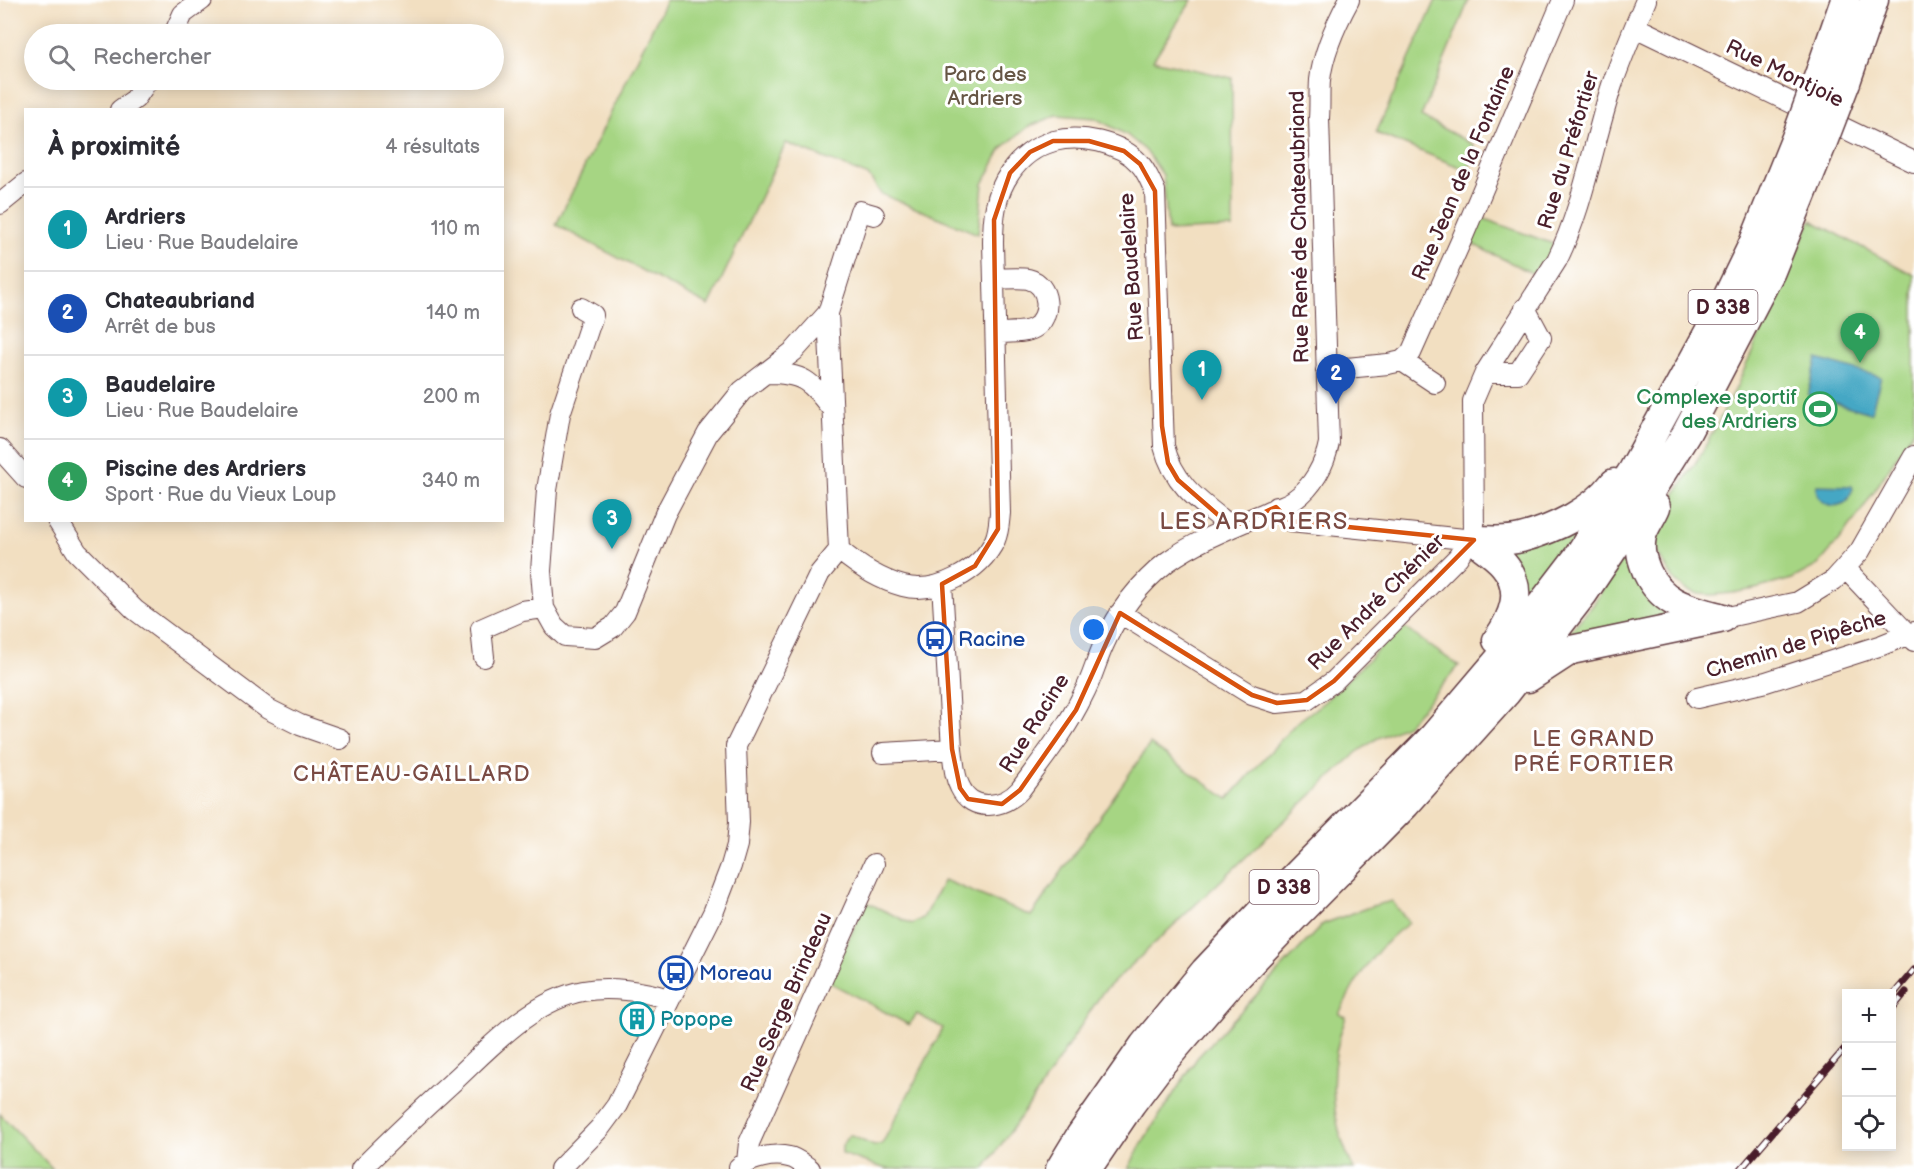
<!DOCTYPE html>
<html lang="fr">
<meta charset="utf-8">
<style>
body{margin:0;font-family:"Balsamiq Sans",sans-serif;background:#f7f7f7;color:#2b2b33}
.controls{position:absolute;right:18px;bottom:18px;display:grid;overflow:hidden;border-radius:0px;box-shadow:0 3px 15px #0003}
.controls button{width:54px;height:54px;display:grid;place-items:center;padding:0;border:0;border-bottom:2px solid #e1e1e2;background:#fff;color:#2b2b33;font:30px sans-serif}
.you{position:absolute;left:1094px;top:630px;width:21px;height:21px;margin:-15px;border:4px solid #fff;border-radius:50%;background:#1a73e8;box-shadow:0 0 0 9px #1a73e833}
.badge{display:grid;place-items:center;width:39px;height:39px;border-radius:50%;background:#2563eb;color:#fff;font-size:20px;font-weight:700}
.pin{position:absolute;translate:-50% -50px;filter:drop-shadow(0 2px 3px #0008)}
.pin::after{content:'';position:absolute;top:32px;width:21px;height:18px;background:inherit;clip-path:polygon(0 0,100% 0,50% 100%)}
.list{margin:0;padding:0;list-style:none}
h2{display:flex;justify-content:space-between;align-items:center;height:78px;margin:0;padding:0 24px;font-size:26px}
h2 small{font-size:20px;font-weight:400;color:#7c7c81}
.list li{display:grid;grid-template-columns:39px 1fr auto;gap:18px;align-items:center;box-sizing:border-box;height:84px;padding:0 24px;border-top:2px solid #e1e1e2}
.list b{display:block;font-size:22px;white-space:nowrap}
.list p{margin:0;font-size:20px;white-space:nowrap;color:#7c7c81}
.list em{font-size:20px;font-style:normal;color:#7c7c81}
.icon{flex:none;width:33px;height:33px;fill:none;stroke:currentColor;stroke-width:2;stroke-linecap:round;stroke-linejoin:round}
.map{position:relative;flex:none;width:1914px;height:1169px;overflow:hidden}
.search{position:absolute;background:#fff;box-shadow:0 3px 15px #0003;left:24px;top:24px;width:480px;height:66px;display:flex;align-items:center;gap:15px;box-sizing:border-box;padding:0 21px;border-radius:33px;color:#7c7c81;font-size:22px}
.panel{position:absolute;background:#fff;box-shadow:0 3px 15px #0003;left:24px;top:108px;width:480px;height:414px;border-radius:0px}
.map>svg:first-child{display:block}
.green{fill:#a6d583;stroke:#787a57;stroke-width:1.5}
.water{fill:#44a7c4;stroke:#476378;stroke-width:1.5}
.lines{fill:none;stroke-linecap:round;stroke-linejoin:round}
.minor-casing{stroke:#633c42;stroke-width:22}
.highway-casing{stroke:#633c42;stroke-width:31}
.minor{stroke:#fff;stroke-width:20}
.highway{stroke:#fff;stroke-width:28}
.rail-casing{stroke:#4a1f2b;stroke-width:7}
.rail{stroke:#fff;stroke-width:4.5;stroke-dasharray:14;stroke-linecap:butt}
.highway-bridge-casing{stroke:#633c42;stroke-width:31;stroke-linecap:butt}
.highway-bridge{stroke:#fff;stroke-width:28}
.marked{fill:none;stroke:#d8530f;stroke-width:4.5;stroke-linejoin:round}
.labels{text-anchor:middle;stroke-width:6;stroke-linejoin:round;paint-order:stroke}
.shield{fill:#fff;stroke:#80626b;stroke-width:1.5}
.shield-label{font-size:20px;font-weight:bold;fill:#4a1f2b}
.street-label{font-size:21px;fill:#4a1f2b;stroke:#fff}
.park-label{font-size:21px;fill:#665645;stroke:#fff}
.leisure-label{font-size:21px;fill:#27864d;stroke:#fff;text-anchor:end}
.transit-label{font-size:21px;fill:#164399;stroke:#fff;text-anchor:start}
.culture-label{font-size:21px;fill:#0d838f;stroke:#fff;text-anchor:start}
.neighbourhood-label{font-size:22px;letter-spacing:1.5px;fill:#7a4a43;stroke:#fff}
.quarter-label{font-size:24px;letter-spacing:1.5px;fill:#7a4a43;stroke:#fff}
</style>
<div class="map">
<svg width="1914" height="1169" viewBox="0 0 1914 1169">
<rect width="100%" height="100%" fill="#fff"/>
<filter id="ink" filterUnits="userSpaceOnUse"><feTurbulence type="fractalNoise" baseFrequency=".0167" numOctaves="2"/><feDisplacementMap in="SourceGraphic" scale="12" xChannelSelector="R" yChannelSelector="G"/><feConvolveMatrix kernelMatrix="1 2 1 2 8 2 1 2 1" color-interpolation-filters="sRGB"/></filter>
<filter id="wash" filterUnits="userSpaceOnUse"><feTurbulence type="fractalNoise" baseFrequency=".008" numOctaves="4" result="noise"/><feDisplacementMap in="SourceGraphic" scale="24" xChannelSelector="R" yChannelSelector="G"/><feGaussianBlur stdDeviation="1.35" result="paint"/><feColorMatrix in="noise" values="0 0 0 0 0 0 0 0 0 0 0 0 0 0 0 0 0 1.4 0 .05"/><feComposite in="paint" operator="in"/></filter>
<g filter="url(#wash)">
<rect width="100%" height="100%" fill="#f2dfc1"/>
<path class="green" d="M 666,0 L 1192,0 L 1153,60 L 1232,78 L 1233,228 L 1168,231 L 1163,175 L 1146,151 L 1127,135 L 1095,118 L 1057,115 L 1028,127 L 1002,148 L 983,184 L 978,234 L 881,194 L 869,176 L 786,143 L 709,306 L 556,225 Z
M 1436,0 L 1469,0 L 1421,117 L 1474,145 L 1469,171 L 1376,133 Z
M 1482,218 L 1556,245 L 1536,275 L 1470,243 Z
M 1811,220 L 1914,275 L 1914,430 L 1862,510 L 1837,543 L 1818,565 L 1792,579 L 1755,589 L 1732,593 L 1711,595 L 1698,594 L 1687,590 L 1675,581 L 1656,551 L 1656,535 L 1660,518 L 1701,454 L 1736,388 Z
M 1592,515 L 1521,618 L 1497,548 Z
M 1629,545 L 1691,618 L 1549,655 L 1593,605 Z
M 1400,625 L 1459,666 L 1407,725 L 1378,738 L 1356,753 L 1102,993 L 1036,1095 L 984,1169 L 886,1169 L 842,1154 L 842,1146 L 850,1135 L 874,1146 L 882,1144 L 943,1028 L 917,1014 L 909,1025 L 829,982 L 866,902 L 912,924 L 923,918 L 944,880 L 1031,916 L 1150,744 L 1228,799 L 1295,724 L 1324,702 L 1369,659 Z
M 1392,901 L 1409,923 C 1377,945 1355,980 1339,1014 L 1346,1017 C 1327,1067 1329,1121 1354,1169 L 1128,1169 L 1145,1138 L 1197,1058 L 1323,924 L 1372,906 Z
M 0,1114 L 53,1169 L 0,1169 Z"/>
<path class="water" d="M 1817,359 L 1881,377 L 1871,413 L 1808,395 Z
M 1816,485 L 1852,486 L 1853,489 L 1846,502 C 1831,511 1816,502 1816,485 Z"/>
</g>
<g filter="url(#ink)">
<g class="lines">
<g class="minor-casing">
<path id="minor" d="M 1635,27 L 1914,162
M 174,34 L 183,14 L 202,0
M 120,110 L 135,99 L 148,80
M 0,204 L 26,183
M 874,215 L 860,211 L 828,313 L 839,550 C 857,565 880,580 903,586 C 936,595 981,571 995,540 C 999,531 999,522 1000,513 L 993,243 C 993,218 995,194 1010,173 C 1020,158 1036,146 1054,141 C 1080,134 1120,142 1139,163 C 1147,171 1150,181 1155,191 L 1164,446 C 1174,486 1202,503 1232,527
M 994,279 C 1005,279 1018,277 1028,279 C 1050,284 1053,317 1034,328 C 1024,334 1008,332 996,333
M 581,308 L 593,315 L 560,414 L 547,490 L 541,571 L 544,608 L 554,626 L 565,636 L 595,638 L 613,627 L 625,612 L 665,514 L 708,433 L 742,391 L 794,351 L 828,313
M 1402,361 L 1435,383
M 1326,370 L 1388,364 L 1402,361 L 1411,353 L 1461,241 L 1563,0
M 766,373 C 804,373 810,381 832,409
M 1485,373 L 1518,373 L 1541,338 L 1525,308
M 0,449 L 26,478
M 1276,507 L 1290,521 L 1474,540
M 57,520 L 77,552 L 135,610 L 268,709 L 300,725 L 340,739
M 1474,540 L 1473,401 L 1485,373 L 1557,260 C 1584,205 1593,143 1612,85 C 1622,57 1634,28 1646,0
M 1846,569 L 1914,641
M 942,584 L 952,749 C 954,762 954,776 960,787 C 972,813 1004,808 1020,790 C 1042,760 1067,729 1083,695 C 1092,679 1096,661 1104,644 C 1118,612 1139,584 1167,562 C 1196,541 1232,527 1265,513 C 1274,508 1286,506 1294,500 C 1313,487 1325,464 1329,443 L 1319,118 C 1320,106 1319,93 1320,80 C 1323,53 1336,24 1349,0
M 1120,613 L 1252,695 L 1277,703 L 1307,700 L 1334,681 L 1458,557 L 1463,549 L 1474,540
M 1723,618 L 1798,602 L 1834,580 L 1860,551 L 1914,456
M 484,657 L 481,629 L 522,611 L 544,608
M 1697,698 L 1766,682 L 1882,645 L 1914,632
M 883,753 L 952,749
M 747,1162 L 749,1143 L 874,864
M 739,1167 C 752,1158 773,1153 789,1157 C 796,1158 804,1165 810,1169
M 361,1169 C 392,1138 424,1108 457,1078 C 492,1045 534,1000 583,991 C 610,986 643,991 669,999
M 560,1169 L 600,1128 L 617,1105 L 713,913 L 731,866 L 737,845 L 739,822 L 736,746 L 820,573 L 839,550"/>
</g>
<g class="highway-casing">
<path id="highway" d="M 1820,72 L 1845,0
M 1846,82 L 1874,0
M 1656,507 C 1652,517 1644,527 1642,536 C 1639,550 1642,560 1647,572 C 1663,606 1691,609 1723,618
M 1474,540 C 1484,548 1496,555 1504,565 C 1525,590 1513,617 1497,640
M 1474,540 C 1489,540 1507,542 1521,538 C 1555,529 1593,511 1614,483
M 1528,678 L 1571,650 L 1719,619
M 1060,1169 L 1080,1136 L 1144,1045 L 1205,971 L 1274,898 L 1433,737 L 1501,657 L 1577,558 L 1633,470 L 1723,306 L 1753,244 L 1797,135
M 1087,1169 L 1131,1104 L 1162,1063 L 1230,984 L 1297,914 L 1406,804 L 1506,693 L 1583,594 L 1624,533 L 1686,434 L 1771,271 L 1821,147"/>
</g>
<use href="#minor" class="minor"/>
<use href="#highway" class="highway"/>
<g class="rail-casing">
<path id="rail" d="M 1892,996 L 1914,970
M 1892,1009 L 1906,992
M 1741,1169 L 1846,1047"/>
</g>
<use href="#rail" class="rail"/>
<g class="highway-bridge-casing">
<path id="highway-bridge" d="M 1797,135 L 1820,72
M 1821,147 L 1846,82"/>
</g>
<use href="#highway-bridge" class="highway-bridge"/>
</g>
</g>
<path class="marked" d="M 1053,141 L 1089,141 L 1124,151 L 1140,164 L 1155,191 L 1162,426 L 1168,463 L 1178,480 L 1232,527 L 1276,507 L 1290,521 L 1474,540 L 1334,681 L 1307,700 L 1277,703 L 1252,695 L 1120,613 L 1076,710 L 1020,790 L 1002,804 L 968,799 L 960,788 L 952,749 L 942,584 L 975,566 L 998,529 L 994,220 L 1010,173 L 1030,152 Z"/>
<defs>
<g id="stadium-ring" transform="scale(1.725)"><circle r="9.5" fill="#fff" stroke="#2e9e5b" stroke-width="1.5"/><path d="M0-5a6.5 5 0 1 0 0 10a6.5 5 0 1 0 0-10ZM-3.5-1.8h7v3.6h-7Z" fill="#2e9e5b"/></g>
<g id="bus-ring" transform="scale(1.725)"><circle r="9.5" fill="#fff" stroke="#1a4fb4" stroke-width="1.5"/><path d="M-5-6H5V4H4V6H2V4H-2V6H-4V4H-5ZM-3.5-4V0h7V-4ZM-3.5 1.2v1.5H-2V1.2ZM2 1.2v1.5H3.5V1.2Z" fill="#1a4fb4"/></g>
<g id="building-ring" transform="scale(1.725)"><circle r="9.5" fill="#fff" stroke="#0f9aa8" stroke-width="1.5"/><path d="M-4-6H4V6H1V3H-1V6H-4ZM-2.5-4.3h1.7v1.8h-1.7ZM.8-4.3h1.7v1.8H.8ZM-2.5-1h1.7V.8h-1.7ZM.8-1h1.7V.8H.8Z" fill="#0f9aa8"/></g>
</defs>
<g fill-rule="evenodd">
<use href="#stadium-ring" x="1820" y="409"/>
<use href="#bus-ring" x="935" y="639"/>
<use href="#bus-ring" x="676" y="973"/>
<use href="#building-ring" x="637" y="1019"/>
</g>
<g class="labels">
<g class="shield">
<rect x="1688.5" y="290" width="69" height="34" rx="4.5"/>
<rect x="1249.5" y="870" width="69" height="34" rx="4.5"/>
</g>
<g class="shield-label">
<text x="1723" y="314">D 338</text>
<text x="1284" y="894">D 338</text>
</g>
<g class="street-label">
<text transform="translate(1785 73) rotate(26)" y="7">Rue Montjoie</text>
<text transform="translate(1568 150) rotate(-73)" y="7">Rue du Préfortier</text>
<text transform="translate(1463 173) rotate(-67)" y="7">Rue Jean de la Fontaine</text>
<text transform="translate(1299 227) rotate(-91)" y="7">Rue René de Chateaubriand</text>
<text transform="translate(1131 267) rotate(-94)" y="7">Rue Baudelaire</text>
<text transform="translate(1376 602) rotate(-45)" y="7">Rue André Chénier</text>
<text transform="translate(1796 644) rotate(-17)" y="7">Chemin de Pipêche</text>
<text transform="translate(1034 723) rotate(-58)" y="7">Rue Racine</text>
<text transform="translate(786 1002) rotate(-66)" y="7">Rue Serge Brindeau</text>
</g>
<g class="park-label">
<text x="985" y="81">Parc des<tspan x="985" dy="24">Ardriers</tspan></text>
</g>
<g class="leisure-label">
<text x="1797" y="404">Complexe sportif<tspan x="1797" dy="24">des Ardriers</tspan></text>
</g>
<g class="transit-label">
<text x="958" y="646">Racine</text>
<text x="699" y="980">Moreau</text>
</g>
<g class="culture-label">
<text x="660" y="1026">Popope</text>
</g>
<g class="neighbourhood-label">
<text x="1594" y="746">LE GRAND<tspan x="1594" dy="25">PRÉ FORTIER</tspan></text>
<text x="412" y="781">CHÂTEAU-GAILLARD</text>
</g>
<g class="quarter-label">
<text x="1254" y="529">LES ARDRIERS</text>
</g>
</g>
</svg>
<div class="controls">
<button>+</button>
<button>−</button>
<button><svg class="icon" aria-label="locate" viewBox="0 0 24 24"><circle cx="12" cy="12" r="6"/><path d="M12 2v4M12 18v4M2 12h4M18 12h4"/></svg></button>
</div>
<div class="you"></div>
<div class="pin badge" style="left:1202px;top:400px;background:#0f9aa8">1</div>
<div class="pin badge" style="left:1336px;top:404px;background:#1a4fb4">2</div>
<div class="pin badge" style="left:612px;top:549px;background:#0f9aa8">3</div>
<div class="pin badge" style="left:1860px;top:363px;background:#2e9e5b">4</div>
<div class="search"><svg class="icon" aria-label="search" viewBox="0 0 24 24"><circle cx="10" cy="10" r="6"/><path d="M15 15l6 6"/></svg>Rechercher</div>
<section class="panel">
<h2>À proximité<small>4 résultats</small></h2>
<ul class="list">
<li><span class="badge" style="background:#0f9aa8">1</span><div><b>Ardriers</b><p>Lieu · Rue Baudelaire</p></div><em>110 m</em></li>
<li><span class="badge" style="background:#1a4fb4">2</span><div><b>Chateaubriand</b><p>Arrêt de bus</p></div><em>140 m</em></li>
<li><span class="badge" style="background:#0f9aa8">3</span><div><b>Baudelaire</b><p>Lieu · Rue Baudelaire</p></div><em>200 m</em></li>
<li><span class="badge" style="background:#2e9e5b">4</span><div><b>Piscine des Ardriers</b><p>Sport · Rue du Vieux Loup</p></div><em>340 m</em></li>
</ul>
</section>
</div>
